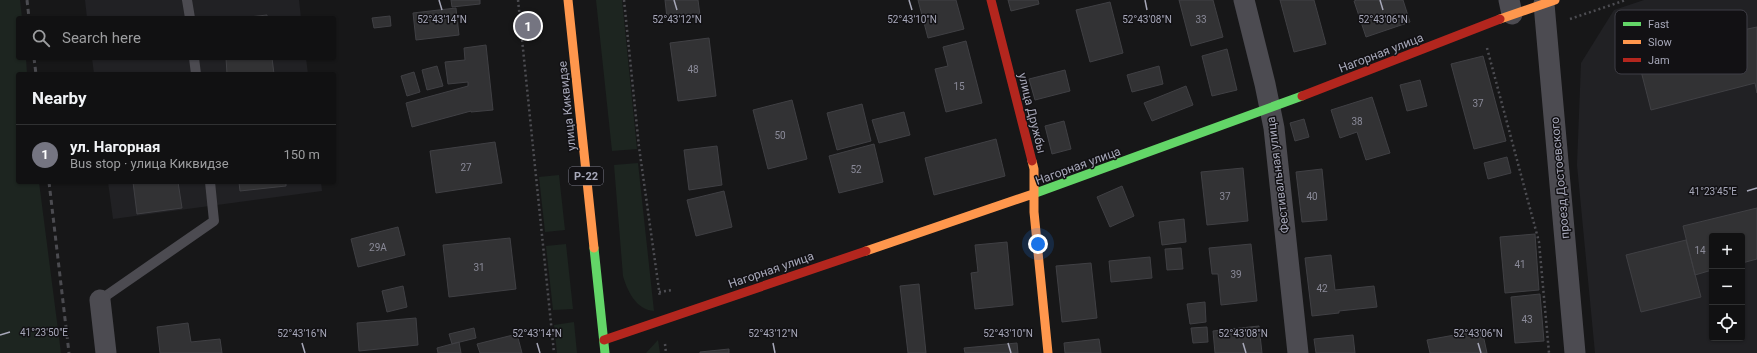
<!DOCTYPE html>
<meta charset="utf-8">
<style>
body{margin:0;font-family:Roboto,sans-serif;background:#1a1a1b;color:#f1f3f6}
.controls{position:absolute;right:12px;bottom:12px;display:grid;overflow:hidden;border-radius:4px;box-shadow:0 1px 3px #0004}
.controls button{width:36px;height:36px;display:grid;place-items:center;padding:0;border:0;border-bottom:1px solid #303132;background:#111112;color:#f1f3f6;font:20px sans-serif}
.you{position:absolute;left:1038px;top:244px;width:14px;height:14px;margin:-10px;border:3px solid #fff;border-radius:50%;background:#1a73e8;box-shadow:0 0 0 6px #1a73e833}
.badge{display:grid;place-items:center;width:26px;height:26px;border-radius:50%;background:#757581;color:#fff;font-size:13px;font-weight:700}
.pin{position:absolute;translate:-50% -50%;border:2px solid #fff;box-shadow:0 1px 4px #0006}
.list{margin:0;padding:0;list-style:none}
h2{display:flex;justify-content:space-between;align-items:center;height:52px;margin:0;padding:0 16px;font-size:17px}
h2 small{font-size:13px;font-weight:400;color:#9c9d9f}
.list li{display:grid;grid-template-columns:26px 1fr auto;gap:12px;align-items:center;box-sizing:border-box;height:60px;padding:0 16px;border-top:1px solid #303132}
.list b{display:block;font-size:15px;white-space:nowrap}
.list p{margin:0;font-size:13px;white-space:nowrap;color:#9c9d9f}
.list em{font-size:13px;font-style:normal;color:#9c9d9f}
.icon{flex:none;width:22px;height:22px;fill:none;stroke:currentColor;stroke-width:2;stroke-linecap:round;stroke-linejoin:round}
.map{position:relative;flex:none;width:1757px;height:353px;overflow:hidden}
.search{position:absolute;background:#111112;box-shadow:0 1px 3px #0004;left:16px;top:16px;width:320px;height:44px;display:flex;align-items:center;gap:10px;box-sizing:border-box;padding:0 14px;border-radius:4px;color:#9c9d9f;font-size:15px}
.panel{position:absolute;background:#111112;box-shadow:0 1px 3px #0004;left:16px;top:72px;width:320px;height:112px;border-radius:4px}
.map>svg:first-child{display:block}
.built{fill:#212124;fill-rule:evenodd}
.green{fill:#1d2520}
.building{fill:#323234;stroke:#404044}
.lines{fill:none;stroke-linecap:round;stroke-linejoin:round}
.path{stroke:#4d4d52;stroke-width:2.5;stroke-dasharray:2 3;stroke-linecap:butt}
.lane{stroke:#4c4b51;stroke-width:10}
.street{stroke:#4c4b51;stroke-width:21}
.fast{stroke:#63d668;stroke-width:9}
.slow{stroke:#ff974d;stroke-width:9}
.jam{stroke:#b3261e;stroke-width:9}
.rail{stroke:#4b4b50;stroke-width:3;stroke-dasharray:5 4;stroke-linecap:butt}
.ticks{fill:none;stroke:#a7a8b9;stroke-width:1.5}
.labels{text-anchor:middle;stroke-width:3;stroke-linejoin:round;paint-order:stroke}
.number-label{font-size:10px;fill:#8a8a98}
.shield{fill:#121114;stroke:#7a7b88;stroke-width:1}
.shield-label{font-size:11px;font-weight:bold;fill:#a7a8b9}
.street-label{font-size:12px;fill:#a7a8b9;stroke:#121114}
.key{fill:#121114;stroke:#3f3e46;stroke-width:1}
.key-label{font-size:11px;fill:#a7a8b9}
.ticks-label{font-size:10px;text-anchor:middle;fill:#a7a8b9;stroke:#121114;stroke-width:3;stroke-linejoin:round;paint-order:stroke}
</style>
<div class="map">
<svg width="1757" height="353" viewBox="0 0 1757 353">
<rect width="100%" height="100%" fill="#171718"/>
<path class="built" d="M 85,0 L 299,0 L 301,18 L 87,18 Z
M 1644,0 L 1757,0 L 1757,353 L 1595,353 L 1577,165 L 1581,63 L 1614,10 ZM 1712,236 L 1742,236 L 1742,338 L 1712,338 Z
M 92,58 L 306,58 L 308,74 L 94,74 Z
M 108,182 L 321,182 L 322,191 L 113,219 Z"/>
<path class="green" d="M 0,0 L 20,0 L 22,18 L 18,18 L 18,58 L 26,58 L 27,74 L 18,74 L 18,182 L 39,182 L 61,353 L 0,353 Z
M 596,0 L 622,0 L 637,149 L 612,151 Z
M 638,163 L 654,311 C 636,310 627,290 623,276 L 614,165 Z
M 559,175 L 565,230 L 545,232 L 539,177 Z
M 566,244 L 573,309 L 553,310 L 546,246 Z
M 574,322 L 577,353 L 557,353 L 554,325 Z
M 658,340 L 660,353 L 646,353 Z"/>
<path class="building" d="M 451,0 L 480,0 L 480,4 L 452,7 Z
M 665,0 L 698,0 L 700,15 L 667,18 Z
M 918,0 L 956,0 L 964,29 L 928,38 Z
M 1008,0 L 1038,0 L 1039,4 L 1011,11 Z
M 1179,0 L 1213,0 L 1223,37 L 1191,46 Z
M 1280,0 L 1314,0 L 1326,44 L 1294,52 Z
M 1357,0 L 1403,0 L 1410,22 L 1366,37 L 1354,1 Z
M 1110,2 L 1123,53 L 1090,62 L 1076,10 Z
M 456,8 L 459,35 L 416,40 L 413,13 Z
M 267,15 L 267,18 L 240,18 Z
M 390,16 L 391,26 L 374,28 L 372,18 Z
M 1757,27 L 1757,93 L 1755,83 L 1651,110 L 1640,67 L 1746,41 L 1743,30 Z
M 709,38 L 716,96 L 678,101 L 670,43 Z
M 966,41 L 982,103 L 946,112 L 935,69 L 948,66 L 943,47 Z
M 486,45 L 493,110 L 471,112 L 471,111 L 412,127 L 406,103 L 468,86 L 468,82 L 448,84 L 445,62 L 465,60 L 464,48 Z
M 1227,49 L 1237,90 L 1212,96 L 1202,56 Z
M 1483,56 L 1506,141 L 1474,149 L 1451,64 Z
M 226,58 L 272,58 L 274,74 L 227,74 Z
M 437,66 L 443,86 L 427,90 L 422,70 Z
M 1159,66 L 1163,84 L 1132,92 L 1127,75 Z
M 1065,70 L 1070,91 L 1035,100 L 1029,79 Z
M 414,72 L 420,92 L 407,96 L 401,76 Z
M 1420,80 L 1427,106 L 1407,111 L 1400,85 Z
M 1186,86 L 1193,105 L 1152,121 L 1144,103 Z
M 1372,97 L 1390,153 L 1366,160 L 1357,132 L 1340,138 L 1331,110 Z
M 792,100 L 807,159 L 768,169 L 753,110 Z
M 862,104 L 871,141 L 837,150 L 827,113 Z
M 904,112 L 910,135 L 879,143 L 872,120 Z
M 1304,119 L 1309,137 L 1295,141 L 1290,123 Z
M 1064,121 L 1071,149 L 1052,154 L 1045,126 Z
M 996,139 L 1005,176 L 934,195 L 925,158 Z
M 495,142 L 502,183 L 436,193 L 430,151 Z
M 874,144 L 883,182 L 839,193 L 829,156 Z
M 717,146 L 722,185 L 689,190 L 684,150 Z
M 1507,157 L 1511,173 L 1488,179 L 1484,163 Z
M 1243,168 L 1248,221 L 1207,225 L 1201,172 Z
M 1322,169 L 1327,220 L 1302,222 L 1296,172 Z
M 133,182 L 178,182 L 182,208 L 137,214 Z
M 239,182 L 286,182 L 286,186 L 240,191 Z
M 1122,186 L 1134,216 L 1110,227 L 1097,197 Z
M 724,191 L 732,227 L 696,236 L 687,200 Z
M 1757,208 L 1757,259 L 1742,263 L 1742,236 L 1712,236 L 1712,270 L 1695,275 L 1683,226 Z
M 1184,219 L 1186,242 L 1162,245 L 1159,222 Z
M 398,227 L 405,255 L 358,267 L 351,239 Z
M 1535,234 L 1539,290 L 1505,293 L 1500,237 Z
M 510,238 L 516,289 L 449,297 L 443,245 Z
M 1686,240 L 1701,297 L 1641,312 L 1626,255 Z
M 1007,242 L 1013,305 L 975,309 L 971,273 L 978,272 L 975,245 Z
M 1251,244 L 1257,301 L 1221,305 L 1218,274 L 1212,274 L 1209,248 Z
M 1181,248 L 1183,269 L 1167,270 L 1165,249 Z
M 1331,255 L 1335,290 L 1374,286 L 1377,307 L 1339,311 L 1339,313 L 1312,316 L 1305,258 Z
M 1150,257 L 1152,278 L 1111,282 L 1109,261 Z
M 1091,263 L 1097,318 L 1062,322 L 1056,266 Z
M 919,284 L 926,353 L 908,353 L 900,286 Z
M 403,286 L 407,307 L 387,312 L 382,291 Z
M 1540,294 L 1544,341 L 1515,343 L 1511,297 Z
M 1205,302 L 1206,322 L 1190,324 L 1187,304 Z
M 416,318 L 418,345 L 359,351 L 357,323 Z
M 188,323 L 191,342 L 220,339 L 222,353 L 160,353 L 157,327 Z
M 1259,326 L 1262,353 L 1215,353 L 1213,331 Z
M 1207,327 L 1208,342 L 1193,343 L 1191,328 Z
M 474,328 L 476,338 L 452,344 L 449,334 Z
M 1482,330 L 1487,353 L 1430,353 L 1427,340 Z
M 517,334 L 522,353 L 480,353 L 477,344 Z
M 1353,335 L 1355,353 L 1316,353 L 1314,339 Z
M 1099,339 L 1101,353 L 1065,353 L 1064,343 Z
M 459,342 L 461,353 L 438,353 L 437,348 Z
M 1017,343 L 1018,353 L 965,353 L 964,348 Z
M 729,349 L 729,353 L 700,353 L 700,352 Z"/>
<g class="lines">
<path class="path" d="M 518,0 L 554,353
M 624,0 L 639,147 L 660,297
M 1570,19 L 1626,0
M 1487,48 L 1539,242 L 1549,353
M 659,292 L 673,290
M 665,344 L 666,353"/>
<path class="lane" d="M 187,0 L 190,18
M 194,58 L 196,74
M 100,300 L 214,221 L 210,182"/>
<path class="street" d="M 1244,0 L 1265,84 L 1274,128 L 1298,353
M 1509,0 L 1512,14
M 1544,4 L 1575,353
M 100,300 L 106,353"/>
<path class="fast" d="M 1033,194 L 1302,96
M 594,248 L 605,353"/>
<path class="slow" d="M 568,0 L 594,248
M 1500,19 L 1555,0
M 1032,161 L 1034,169 L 1034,212 L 1048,353
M 866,251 L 1033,194"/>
<path class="jam" d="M 991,0 L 1032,161
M 1302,96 L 1500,19
M 604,340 L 866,251"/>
<path class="rail" d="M 27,0 L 29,18
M 34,58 L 36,74
M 49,182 L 69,353"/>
</g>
<path class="ticks" d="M 439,0 L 442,10M 674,0 L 677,10M 909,0 L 912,10M 1145,0 L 1147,10M 1380,0 L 1383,10M 1747,191 L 1757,188M 0,335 L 10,332M 302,343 L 305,353M 537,343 L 540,353M 773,343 L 775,353M 1008,343 L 1011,353M 1243,343 L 1246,353M 1478,343 L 1481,353"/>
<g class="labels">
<g class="number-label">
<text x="1201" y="23">33</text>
<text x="693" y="73">48</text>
<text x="959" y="90">15</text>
<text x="1478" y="107">37</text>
<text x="1357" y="125">38</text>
<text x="780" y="139">50</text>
<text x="466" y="171">27</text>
<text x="856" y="173">52</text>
<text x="1225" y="200">37</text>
<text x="1312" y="200">40</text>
<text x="378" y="251">29А</text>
<text x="1700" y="254">14</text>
<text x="1520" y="268">41</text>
<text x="479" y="271">31</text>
<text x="1236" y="278">39</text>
<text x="1322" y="292">42</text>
<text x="1527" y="323">43</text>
</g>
<rect class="shield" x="569" y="167" width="34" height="18" rx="3"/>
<g class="shield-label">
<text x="586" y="180">Р-22</text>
</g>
<g class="street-label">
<text transform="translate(1381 53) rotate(-21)" y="4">Нагорная улица</text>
<text transform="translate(567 106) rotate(-96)" y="4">улица Киквидзе</text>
<text transform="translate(1032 113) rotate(76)" y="4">улица Дружбы</text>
<text transform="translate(1078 166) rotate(-20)" y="4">Нагорная улица</text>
<text transform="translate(1278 175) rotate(-97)" y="4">Фестивальная улица</text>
<text transform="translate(1560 178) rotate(-95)" y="4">проезд Достоевского</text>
<text transform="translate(771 270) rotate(-19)" y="4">Нагорная улица</text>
</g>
</g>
<rect x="1615" y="10" width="132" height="64" rx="6" class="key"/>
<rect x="1623" y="22" width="18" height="4" fill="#63d668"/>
<rect x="1623" y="40" width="18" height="4" fill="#ff974d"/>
<rect x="1623" y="58" width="18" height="4" fill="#b3261e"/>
<g class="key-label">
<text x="1648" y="28">Fast</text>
<text x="1648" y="46">Slow</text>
<text x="1648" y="64">Jam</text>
</g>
<g class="ticks-label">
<text x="442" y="23">52°43'14"N</text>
<text x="677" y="23">52°43'12"N</text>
<text x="912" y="23">52°43'10"N</text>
<text x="1147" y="23">52°43'08"N</text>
<text x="1383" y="23">52°43'06"N</text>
<text x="1713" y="195">41°23'45"E</text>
<text x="44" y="336">41°23'50"E</text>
<text x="302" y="337">52°43'16"N</text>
<text x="537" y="337">52°43'14"N</text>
<text x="773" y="337">52°43'12"N</text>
<text x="1008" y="337">52°43'10"N</text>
<text x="1243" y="337">52°43'08"N</text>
<text x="1478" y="337">52°43'06"N</text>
</g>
</svg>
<div class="controls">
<button>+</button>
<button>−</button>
<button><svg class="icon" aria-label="locate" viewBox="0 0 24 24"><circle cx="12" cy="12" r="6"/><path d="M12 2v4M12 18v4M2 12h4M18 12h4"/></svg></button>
</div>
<div class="you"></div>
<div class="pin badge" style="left:528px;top:26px">1</div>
<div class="search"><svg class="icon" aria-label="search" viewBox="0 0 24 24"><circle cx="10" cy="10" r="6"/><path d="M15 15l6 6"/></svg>Search here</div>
<section class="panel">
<h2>Nearby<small></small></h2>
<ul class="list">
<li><span class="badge">1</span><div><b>ул. Нагорная</b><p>Bus stop · улица Киквидзе</p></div><em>150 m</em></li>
</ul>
</section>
</div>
